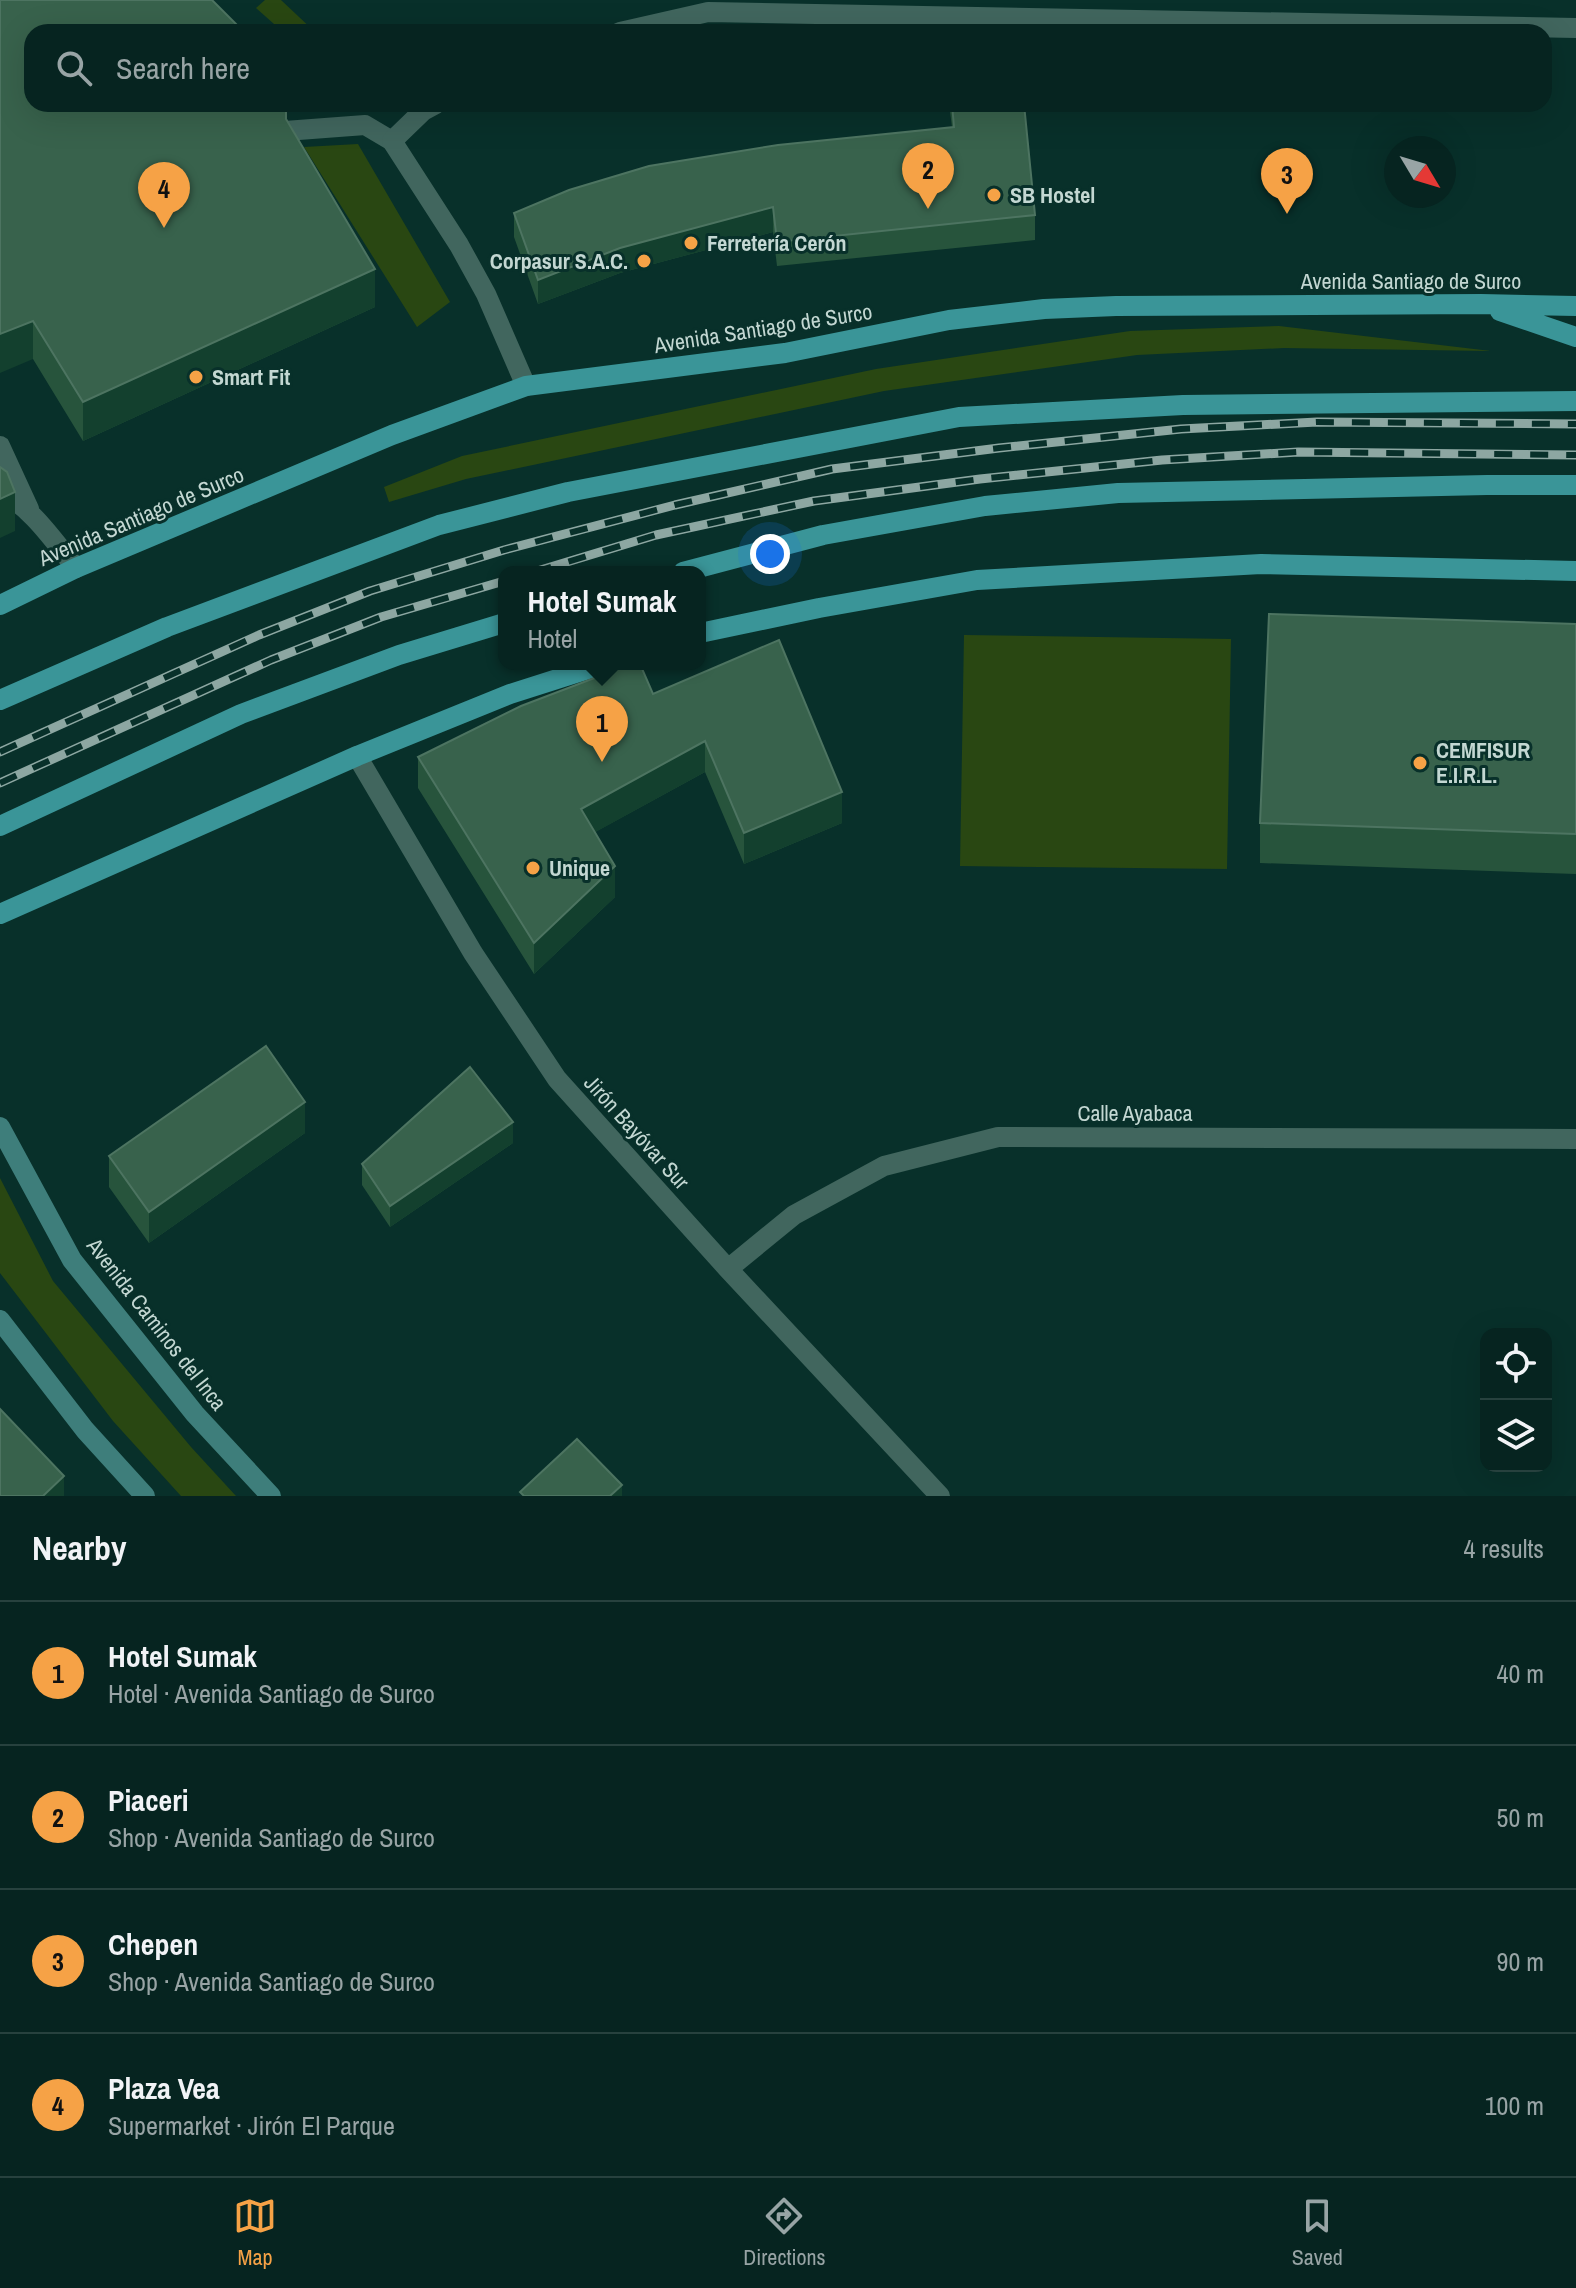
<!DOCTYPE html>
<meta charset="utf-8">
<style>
body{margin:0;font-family:"Archivo Narrow",sans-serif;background:#0f2c29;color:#f1f3f6}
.controls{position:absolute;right:24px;bottom:24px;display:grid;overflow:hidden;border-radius:16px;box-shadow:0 8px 32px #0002}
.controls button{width:72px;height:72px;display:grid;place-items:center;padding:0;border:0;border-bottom:2px solid #27413e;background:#062420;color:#f1f3f6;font:40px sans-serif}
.compass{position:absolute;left:1384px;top:136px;width:72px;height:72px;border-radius:50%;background:#062420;box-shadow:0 8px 32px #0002;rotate:128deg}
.you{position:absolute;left:770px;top:554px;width:28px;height:28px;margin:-20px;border:6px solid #fff;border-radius:50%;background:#1a73e8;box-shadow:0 0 0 12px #1a73e833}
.badge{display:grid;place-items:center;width:52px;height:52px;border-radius:50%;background:#f6a246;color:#111;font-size:26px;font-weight:700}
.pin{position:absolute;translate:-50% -66px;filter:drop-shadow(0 2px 4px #0008)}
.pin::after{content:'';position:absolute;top:42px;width:28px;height:24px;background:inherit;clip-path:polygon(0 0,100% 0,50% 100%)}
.popup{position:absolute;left:498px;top:566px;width:208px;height:104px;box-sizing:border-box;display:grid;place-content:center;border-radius:16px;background:#062420;filter:drop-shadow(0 2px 6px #0005);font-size:26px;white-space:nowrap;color:#98a4a5}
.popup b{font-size:30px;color:#f1f3f6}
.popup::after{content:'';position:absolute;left:50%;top:100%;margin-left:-16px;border:16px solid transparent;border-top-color:#062420}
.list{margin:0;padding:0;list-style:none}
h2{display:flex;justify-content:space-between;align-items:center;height:104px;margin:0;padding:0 32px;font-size:34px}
h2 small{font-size:26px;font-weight:400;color:#98a4a5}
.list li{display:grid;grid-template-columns:52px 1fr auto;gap:24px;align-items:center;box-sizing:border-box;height:144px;padding:0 32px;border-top:2px solid #27413e}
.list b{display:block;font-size:30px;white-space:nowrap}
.list p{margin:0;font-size:26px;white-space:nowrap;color:#98a4a5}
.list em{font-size:26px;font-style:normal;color:#98a4a5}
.icon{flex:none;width:44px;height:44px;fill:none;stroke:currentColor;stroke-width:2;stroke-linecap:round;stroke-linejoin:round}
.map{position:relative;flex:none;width:1576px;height:1496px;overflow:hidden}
.search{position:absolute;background:#062420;box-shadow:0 8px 32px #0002;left:24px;right:24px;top:24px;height:88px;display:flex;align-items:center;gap:20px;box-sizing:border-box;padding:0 28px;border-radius:24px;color:#98a4a5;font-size:30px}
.sheet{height:680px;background:#062420}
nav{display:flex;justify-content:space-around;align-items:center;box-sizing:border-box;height:112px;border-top:2px solid #27413e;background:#062420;font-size:22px;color:#98a4a5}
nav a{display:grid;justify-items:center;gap:4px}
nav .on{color:#f6a246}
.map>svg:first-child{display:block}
.green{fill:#294712}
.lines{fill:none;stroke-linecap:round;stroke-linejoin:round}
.lane{stroke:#41665e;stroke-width:20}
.street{stroke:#41665e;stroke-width:20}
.secondary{stroke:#3e7e7b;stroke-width:20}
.primary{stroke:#3a9598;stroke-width:20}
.rail-casing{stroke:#8da7a2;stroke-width:9}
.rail{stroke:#08302a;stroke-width:6;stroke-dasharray:18;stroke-linecap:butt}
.wall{fill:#27543c}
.shaded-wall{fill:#13402e}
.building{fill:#38624c;stroke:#4d7461;stroke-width:2}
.poi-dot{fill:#f6a246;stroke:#08302a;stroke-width:3}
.labels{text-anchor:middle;stroke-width:6;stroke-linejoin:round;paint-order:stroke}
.poi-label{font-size:22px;font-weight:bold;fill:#c3d7d2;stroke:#08302a;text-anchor:start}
.street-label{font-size:22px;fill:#c3d7d2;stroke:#08302a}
</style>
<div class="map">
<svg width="1576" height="1496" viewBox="0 0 1576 1496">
<rect width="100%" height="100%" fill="#08302a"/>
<path class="green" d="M 265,0 L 281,0 L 315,32 L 283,32 L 256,8 Z
M 358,144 L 450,302 L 417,327 L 304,147 Z
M 1279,326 L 1491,351 L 1284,348 L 1137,355 L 884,391 L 466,479 L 389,502 L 384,487 L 462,456 L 876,369 L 1130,331 Z
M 964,635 L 1231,639 L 1227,869 L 960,866 Z
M 0,1178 L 53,1281 L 191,1447 L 236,1496 L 181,1496 L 113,1421 L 0,1273 Z"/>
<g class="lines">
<path class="lane" d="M 285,131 L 365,125 L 392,141
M 0,446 L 29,509
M 0,491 C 32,508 53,540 76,568"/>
<path class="street" d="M 620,32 L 708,12 L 1576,28
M 436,104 L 423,111 L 392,141 L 459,245 L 486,294 L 526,386
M 357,756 L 473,953 L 557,1079 L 728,1269 L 940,1496
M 728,1269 L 794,1215 L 884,1166 L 998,1137 L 1576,1139"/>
<path class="secondary" d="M 0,1127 L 72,1260 L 195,1414 L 271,1496
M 0,1320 L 85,1430 L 145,1496"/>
<path class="primary" d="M 1500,311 L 1576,337
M 683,572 L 823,535 L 985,506 L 1118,493 L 1487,485 L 1576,485
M 0,605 L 76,568 L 392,435 L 526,386 L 785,353 L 949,320 L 1044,309 L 1116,306 L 1481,304 L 1576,306
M 700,633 L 819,608 L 977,580 L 1261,564 L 1576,571
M 0,700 L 167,627 L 439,525 L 568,492 L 959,417 L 1183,405 L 1576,401
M 0,826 L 241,714 L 399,655 L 504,623
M 0,914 L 357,756 L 510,694 L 604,664"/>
<g class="rail-casing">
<path id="rail" d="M 534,572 L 656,535 L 814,501 L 980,479 L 1162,460 L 1298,452 L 1576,455
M 0,752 L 259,635 L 370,591 L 504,550 L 675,505 L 832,469 L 999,448 L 1181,429 L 1317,422 L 1576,424
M 0,783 L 271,660 L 381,617 L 504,581"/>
</g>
<use href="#rail" class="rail"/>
</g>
<path class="wall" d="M 0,0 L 284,104 L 286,119 L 375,307 L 83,441 L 33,359 Z
M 949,104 L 1024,104 L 1035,215 L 1035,240 L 777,266 L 773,232 L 620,273 L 538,304 L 514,237 L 514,213 L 952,127 Z
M 1576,624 L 1576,874 L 1260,863 L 1260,823 Z
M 653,694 L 842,823 L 744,864 L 705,772 L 595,832 L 615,897 L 534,974 L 418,788 L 418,757 Z
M 305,1133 L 149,1243 L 109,1187 L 109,1156 Z
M 513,1143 L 390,1227 L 362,1185 L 362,1164 Z"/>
<path class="shaded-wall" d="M 773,207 L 773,232 L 620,273 L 538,304 L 538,280 L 620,248 Z
M 375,269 L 375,307 L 83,441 L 83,402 Z
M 33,321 L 33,359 L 0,373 L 0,334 Z
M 15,492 L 15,531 L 0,538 L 0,499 Z
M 705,741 L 705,772 L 581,840 L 581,809 Z
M 842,792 L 842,823 L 744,864 L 744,833 Z
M 615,866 L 615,897 L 534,974 L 534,943 Z
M 305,1102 L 305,1133 L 149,1243 L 149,1212 Z
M 513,1122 L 513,1143 L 390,1227 L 390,1206 Z
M 64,1476 L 64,1496 L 43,1496 Z
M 622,1485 L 622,1496 L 610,1496 Z"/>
<path class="building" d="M 0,0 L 212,0 L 244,32 L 32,32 L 32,104 L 280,104 L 286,105 L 286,119 L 375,269 L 83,402 L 33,321 L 0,334 Z
M 952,104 L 1024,104 L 1035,215 L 777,242 L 773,207 L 620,248 L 538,280 L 514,213 L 569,190 L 649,166 L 778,145 L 954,127 Z
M 0,467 L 7,472 L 15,492 L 0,499 Z
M 1269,614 L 1576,624 L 1576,834 L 1260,823 Z
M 779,640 L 842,792 L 744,833 L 705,741 L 581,809 L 615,866 L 534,943 L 418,757 L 521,706 L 631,664 L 640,664 L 653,694 Z
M 266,1046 L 305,1102 L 149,1212 L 109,1156 Z
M 470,1067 L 513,1122 L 390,1206 L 362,1164 Z
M 0,1409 L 64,1476 L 43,1496 L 0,1496 Z
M 577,1439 L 622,1485 L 610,1496 L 524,1496 L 520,1492 Z"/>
<g class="poi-dot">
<circle cx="994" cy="195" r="8"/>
<circle cx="691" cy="243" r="8"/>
<circle cx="644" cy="261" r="8"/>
<circle cx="196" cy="377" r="8"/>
<circle cx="1420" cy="763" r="8"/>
<circle cx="533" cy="868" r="8"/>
</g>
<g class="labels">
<g class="poi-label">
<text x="1010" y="203">SB Hostel</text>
<text x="707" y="251">Ferretería Cerón</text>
<text x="628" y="269" text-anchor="end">Corpasur S.A.C.</text>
<text x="212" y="385">Smart Fit</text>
<text x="1436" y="758">CEMFISUR<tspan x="1436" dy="25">E.I.R.L.</tspan></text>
<text x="549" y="876">Unique</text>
</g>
<g class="street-label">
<text x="1411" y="289">Avenida Santiago de Surco</text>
<text transform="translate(763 328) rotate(-9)" y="8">Avenida Santiago de Surco</text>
<text transform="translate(141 516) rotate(-23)" y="8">Avenida Santiago de Surco</text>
<text x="1135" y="1121">Calle Ayabaca</text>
<text transform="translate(637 1132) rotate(48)" y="8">Jirón Bayóvar Sur</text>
<text transform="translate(157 1324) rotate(52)" y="8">Avenida Caminos del Inca</text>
</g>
</g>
</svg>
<div class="controls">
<button><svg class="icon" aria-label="locate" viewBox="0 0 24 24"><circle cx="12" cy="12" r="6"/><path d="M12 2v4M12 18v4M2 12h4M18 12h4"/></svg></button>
<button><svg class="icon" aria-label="layers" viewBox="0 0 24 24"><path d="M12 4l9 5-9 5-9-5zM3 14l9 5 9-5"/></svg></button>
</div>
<svg class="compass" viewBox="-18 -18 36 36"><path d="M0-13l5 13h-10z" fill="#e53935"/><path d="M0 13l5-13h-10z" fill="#98a4a5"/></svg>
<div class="you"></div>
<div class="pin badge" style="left:602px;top:762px">1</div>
<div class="popup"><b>Hotel Sumak</b>Hotel</div>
<div class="pin badge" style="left:928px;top:209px">2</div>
<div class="pin badge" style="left:1287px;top:214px">3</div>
<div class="pin badge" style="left:164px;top:228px">4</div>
<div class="search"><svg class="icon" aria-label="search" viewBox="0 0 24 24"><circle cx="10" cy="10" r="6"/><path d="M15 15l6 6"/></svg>Search here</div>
</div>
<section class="sheet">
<h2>Nearby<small>4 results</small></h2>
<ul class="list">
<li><span class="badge">1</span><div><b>Hotel Sumak</b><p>Hotel · Avenida Santiago de Surco</p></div><em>40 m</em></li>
<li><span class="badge">2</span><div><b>Piaceri</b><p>Shop · Avenida Santiago de Surco</p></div><em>50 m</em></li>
<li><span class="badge">3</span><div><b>Chepen</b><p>Shop · Avenida Santiago de Surco</p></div><em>90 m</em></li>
<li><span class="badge">4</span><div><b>Plaza Vea</b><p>Supermarket · Jirón El Parque</p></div><em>100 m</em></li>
</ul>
</section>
<nav>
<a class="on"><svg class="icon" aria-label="map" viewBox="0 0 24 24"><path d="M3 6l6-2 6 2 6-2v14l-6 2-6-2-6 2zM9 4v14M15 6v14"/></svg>Map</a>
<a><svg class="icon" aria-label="directions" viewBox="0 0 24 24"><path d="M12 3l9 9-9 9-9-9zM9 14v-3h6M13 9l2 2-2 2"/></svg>Directions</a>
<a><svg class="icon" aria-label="saved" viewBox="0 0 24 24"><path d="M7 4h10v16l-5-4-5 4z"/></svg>Saved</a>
</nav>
